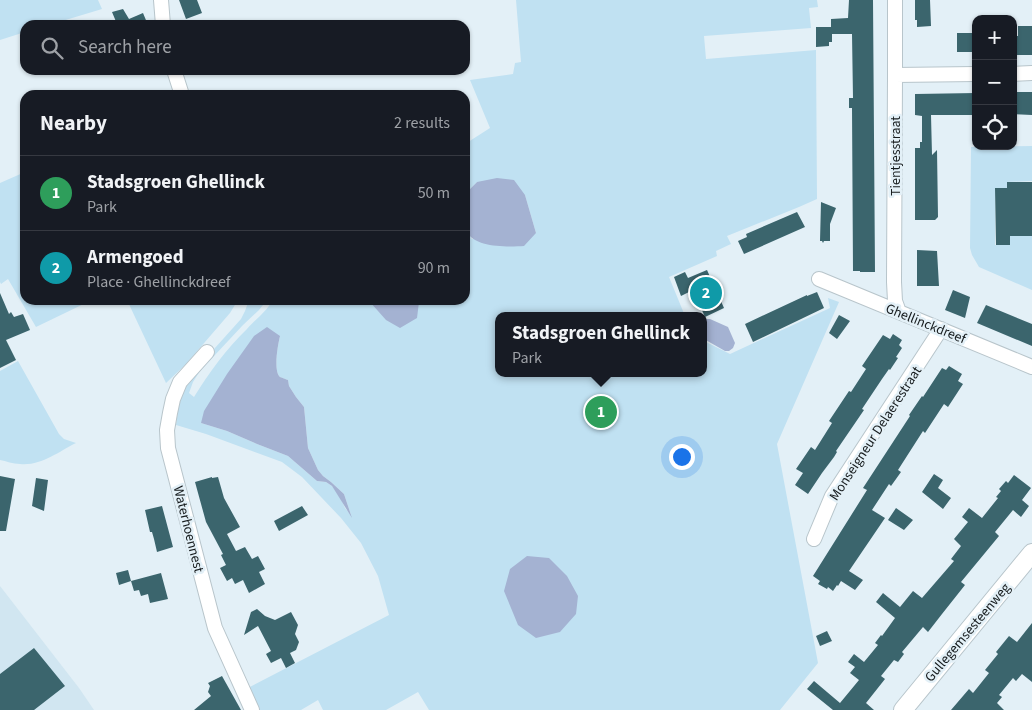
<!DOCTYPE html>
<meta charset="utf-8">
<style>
body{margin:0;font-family:"Source Sans 3",sans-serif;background:#242831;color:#f1f3f6}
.controls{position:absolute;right:15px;top:15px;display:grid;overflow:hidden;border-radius:10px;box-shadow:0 1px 4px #0004}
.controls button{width:45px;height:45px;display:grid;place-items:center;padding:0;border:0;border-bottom:1px solid #363941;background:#171b24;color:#f1f3f6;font:25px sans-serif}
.you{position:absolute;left:681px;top:456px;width:18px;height:18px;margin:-12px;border:4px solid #fff;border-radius:50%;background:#1a73e8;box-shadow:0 0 0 8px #1a73e833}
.badge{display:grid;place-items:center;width:32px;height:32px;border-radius:50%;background:#3a9100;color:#fff;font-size:16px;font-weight:700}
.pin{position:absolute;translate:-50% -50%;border:2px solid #fff;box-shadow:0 1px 5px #0006}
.popup{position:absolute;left:495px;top:312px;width:212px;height:65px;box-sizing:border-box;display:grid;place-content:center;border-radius:10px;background:#171b24;filter:drop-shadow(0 1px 4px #0005);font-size:16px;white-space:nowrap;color:#9ea1a6}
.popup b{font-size:19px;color:#f1f3f6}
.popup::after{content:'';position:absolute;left:50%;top:100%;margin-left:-10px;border:10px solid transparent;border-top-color:#171b24}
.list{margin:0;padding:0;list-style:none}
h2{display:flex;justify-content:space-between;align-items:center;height:65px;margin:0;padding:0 20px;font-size:21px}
h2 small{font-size:16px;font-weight:400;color:#9ea1a6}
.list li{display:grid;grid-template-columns:32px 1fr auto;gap:15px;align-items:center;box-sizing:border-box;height:75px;padding:0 20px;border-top:1px solid #363941}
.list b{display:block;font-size:19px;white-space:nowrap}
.list p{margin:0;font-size:16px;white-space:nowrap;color:#9ea1a6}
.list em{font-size:16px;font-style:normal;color:#9ea1a6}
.icon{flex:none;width:28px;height:28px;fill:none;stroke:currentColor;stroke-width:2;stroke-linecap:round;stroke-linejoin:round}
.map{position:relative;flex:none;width:1032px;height:710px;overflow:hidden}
.search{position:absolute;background:#171b24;box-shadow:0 1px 4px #0004;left:20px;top:20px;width:450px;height:55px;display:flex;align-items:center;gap:12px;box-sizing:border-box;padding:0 18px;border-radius:15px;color:#9ea1a6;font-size:19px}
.panel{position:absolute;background:#171b24;box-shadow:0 1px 4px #0004;left:20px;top:90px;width:450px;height:215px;border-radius:15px}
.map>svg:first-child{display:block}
.built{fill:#d1e6f1}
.green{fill:#c0e1f2;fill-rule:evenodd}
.water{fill:#a4b2d2}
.building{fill:#3b656d}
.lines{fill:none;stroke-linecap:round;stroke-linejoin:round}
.minor-casing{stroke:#b8c5cb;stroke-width:16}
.tertiary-casing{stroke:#b8c5cb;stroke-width:20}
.minor{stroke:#fff;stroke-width:14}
.tertiary{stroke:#fff;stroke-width:18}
.labels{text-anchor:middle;stroke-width:5;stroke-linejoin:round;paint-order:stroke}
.street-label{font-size:14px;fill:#151a1c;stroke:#e3f0f7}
</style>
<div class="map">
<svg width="1032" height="710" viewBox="0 0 1032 710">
<rect width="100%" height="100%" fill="#e3f0f7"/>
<path class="built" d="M 0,586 L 79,688 L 94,710 L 0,710 Z"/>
<path class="green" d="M 0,0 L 98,0 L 102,9 L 49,25 L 25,25 L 25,32 L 0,40 Z
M 516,0 L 817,0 L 818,7 L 809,8 L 811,28 L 704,36 L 706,59 L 816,50 L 817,199 L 799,207 L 727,236 L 731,244 L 716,251 L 717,256 L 669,277 L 685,316 L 498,316 L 498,373 L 704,373 L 704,341 L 730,354 L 830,308 L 828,298 L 839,302 L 777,444 L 818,663 L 780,710 L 429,710 L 418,692 L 386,710 L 323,710 L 318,700 L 301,710 L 256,710 L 246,689 L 389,615 L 378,576 L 361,543 L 341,518 L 302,477 L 282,462 L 206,434 L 176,425 L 179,404 L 185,387 L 197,368 L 241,319 L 245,311 L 249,300 L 267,300 L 259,310 L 243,325 L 200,371 L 193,382 L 189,393 L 194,397 C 209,373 226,349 247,329 C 257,318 265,313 273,300 L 370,300 L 370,302 L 419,302 L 417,300 L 465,300 L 465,229 L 472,239 L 536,233 L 525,195 L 477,182 L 465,194 L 465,144 L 490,128 L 470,80 L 513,74 L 515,63 L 521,62 ZM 280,336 C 278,344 273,371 280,377 C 281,377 287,380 288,380 L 289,386 L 296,397 L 304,407 L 308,448 L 318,470 L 323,476 L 331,482 L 344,494 L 351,515 L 345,508 L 339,495 L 332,486 L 326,482 L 317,481 L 288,456 L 257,444 L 227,431 L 201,423 Z
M 1032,146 L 1032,181 L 1007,182 L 1007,188 L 995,188 L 995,245 L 1010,245 L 1010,236 L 1032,236 L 1032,290 L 979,267 L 972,255 L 970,248 L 971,147 Z
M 25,172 L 25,300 L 92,300 L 36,327 L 8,279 L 1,284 L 0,282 L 0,183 Z
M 127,300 L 238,300 L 230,313 L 186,364 L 166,383 Z
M 18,361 L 59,434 L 64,439 L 76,443 C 58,452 41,466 20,464 C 13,464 6,461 0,460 L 0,371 Z"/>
<path class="water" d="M 497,178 L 514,180 L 525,195 L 536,233 L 524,246 C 507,247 473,248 466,230 C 463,224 465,202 465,194 L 477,182 Z
M 370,300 L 417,300 L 419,302 L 417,318 L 400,328 L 386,320 L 370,302 Z
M 704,319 L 710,319 L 728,327 L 735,343 L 733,348 L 729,351 L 725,351 L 704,339 Z
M 267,327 L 280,336 C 278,344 273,371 280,377 C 281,377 287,380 288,380 L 289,386 L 296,397 L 304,407 L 308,448 L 318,470 L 323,476 L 331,482 L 344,494 L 352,518 L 332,486 L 326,482 L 317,481 L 288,456 L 257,444 L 227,431 L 201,423 L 204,411 L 227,374 L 254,336 Z
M 527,556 L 549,558 L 567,576 L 578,596 L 576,614 L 560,632 L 536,638 L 518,625 L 504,591 L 510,569 Z"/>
<path class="building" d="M 179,0 L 197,0 L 202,13 L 186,19 Z
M 849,0 L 873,0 L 875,272 L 860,272 L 860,271 L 853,271 L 852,108 L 849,108 L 849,98 L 853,98 L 852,34 L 832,34 L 832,42 L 829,42 L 829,46 L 816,47 L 816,27 L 831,27 L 831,19 L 848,18 Z
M 915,0 L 930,0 L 931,26 L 917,27 L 917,20 L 915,20 Z
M 123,9 L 129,19 L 143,13 L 148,25 L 116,25 L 117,24 L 112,12 Z
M 1018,26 L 1032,26 L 1032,55 L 1013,55 L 1013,36 L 1018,36 Z
M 957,33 L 976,33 L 976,52 L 957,52 Z
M 1013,92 L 1032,92 L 1032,115 L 1013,114 Z
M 976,93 L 976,115 L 931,115 L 932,155 L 937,150 L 938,217 L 935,220 L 915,220 L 915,148 L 920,148 L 920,142 L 922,142 L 922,116 L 915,115 L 915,94 Z
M 1007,182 L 1032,182 L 1032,236 L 1010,236 L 1010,245 L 996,245 L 995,188 L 1007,188 Z
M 821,202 L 836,208 L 830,224 L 830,241 L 824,241 L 823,243 L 822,241 L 820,241 Z
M 797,212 L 805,227 L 744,254 L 738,241 L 747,237 L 746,234 Z
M 917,250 L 937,251 L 939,286 L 917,286 Z
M 707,270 L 724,308 L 705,317 L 693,290 L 681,296 L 674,277 L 685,272 L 688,278 Z
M 953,290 L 970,297 L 965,318 L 945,310 Z
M 817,292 L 824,308 L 753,342 L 745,324 L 807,295 L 807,296 Z
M 0,293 L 9,314 L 11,312 L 14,317 L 23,314 L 30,330 L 6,340 L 16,360 L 0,368 Z
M 986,305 L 1032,324 L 1032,346 L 977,323 Z
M 839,315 L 850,321 L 837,339 L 829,333 Z
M 893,334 L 902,340 L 899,345 L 902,348 L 896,357 L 898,358 L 890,370 L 889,369 L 882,379 L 862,409 L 864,410 L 836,451 L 837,452 L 834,457 L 822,473 L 808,494 L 795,485 L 803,473 L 796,469 L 811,447 L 815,450 L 832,423 L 829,421 L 849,391 L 851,392 L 866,369 L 862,366 L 883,335 L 890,339 Z
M 949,366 L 962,374 L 958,381 L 963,384 L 948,407 L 944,404 L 925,433 L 923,431 L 898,470 L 901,472 L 891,486 L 889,484 L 872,510 L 885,518 L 849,571 L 863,580 L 855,590 L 841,581 L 838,586 L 837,585 L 833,591 L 828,587 L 827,589 L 818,584 L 820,581 L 813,576 L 867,490 L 863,488 L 910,416 L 909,415 L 922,396 L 923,397 L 942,368 L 946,370 Z
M 934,474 L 943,480 L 938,488 L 951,498 L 943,509 L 922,492 Z
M 1014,475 L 1031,488 L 1022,500 L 1029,506 L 1021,517 L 1013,510 L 995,532 L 999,536 L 961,582 L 965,585 L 942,614 L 928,632 L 923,627 L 902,652 L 904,654 L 898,662 L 894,660 L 881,676 L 885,679 L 866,703 L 874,710 L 833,710 L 807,689 L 814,681 L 840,703 L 859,680 L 850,673 L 855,667 L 848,662 L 854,654 L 864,662 L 878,645 L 875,643 L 881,635 L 882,636 L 895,618 L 876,602 L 883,593 L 900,607 L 913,591 L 922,598 L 954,561 L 951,559 L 961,546 L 954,539 L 968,522 L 962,517 L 969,508 L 982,518 L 998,498 L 996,497 L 1001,491 L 999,489 L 1006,481 L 1008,483 Z
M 0,476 L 15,479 L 6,531 L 0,531 Z
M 212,477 L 212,478 L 218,477 L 224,498 L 240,527 L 227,534 L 236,551 L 245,547 L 252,559 L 258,556 L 265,569 L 259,572 L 265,584 L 249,593 L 243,580 L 235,584 L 232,578 L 227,581 L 220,568 L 226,565 L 221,555 L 223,554 L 206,522 L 195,482 Z
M 36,478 L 48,480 L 44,511 L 32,506 Z
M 162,506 L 173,547 L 157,552 L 154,539 L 152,532 L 150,532 L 145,510 Z
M 302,506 L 308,515 L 279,531 L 274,521 Z
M 896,508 L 913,520 L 904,530 L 888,520 Z
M 128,570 L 131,581 L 119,585 L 116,573 Z
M 161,573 L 168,599 L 150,603 L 148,594 L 141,596 L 139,590 L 134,591 L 131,581 Z
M 257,609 L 265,616 L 275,620 L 291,612 L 298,625 L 295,634 L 299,642 L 296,650 L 290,653 L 295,663 L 286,668 L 281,658 L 271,663 L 266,654 L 271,651 L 258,626 L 244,635 L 251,612 Z
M 1032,623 L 1032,682 L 1022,674 L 1016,681 L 1013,678 L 999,695 L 1002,697 L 997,703 L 1004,710 L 951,710 L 969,689 L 973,693 L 989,673 L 985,670 L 998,654 L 996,652 L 1009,636 L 1017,642 Z
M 827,631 L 832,641 L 820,646 L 816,636 Z
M 34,648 L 65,686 L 34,710 L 0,710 L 0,674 Z
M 222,676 L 241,710 L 194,710 L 211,696 L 208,692 L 210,686 L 208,683 Z"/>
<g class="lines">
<g class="minor-casing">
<path id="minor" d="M 161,0 L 163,25
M 895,0 L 895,75 L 894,282 L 895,301 L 899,312
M 174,70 L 182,95
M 1013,74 L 1032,73
M 895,75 L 976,74
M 819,279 L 1032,367
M 207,352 L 180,382 L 173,399 L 170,413 L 167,430 L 168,448 L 215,628 L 252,710
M 814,539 L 832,496 L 941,329"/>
</g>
<g class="tertiary-casing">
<path id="tertiary" d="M 903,710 L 1032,553"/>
</g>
<use href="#minor" class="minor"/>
<use href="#tertiary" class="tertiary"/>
</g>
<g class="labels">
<g class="street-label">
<text transform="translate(895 156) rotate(-90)" y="5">Tientjesstraat</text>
<text transform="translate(926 323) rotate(22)" y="5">Ghellinckdreef</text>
<text transform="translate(875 433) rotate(-57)" y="5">Monseigneur Delaerestraat</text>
<text transform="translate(189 529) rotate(76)" y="5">Waterhoennest</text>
<text transform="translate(967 632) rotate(-50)" y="5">Gullegemsesteenweg</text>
</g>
</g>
</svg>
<div class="controls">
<button>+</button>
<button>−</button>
<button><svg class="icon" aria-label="locate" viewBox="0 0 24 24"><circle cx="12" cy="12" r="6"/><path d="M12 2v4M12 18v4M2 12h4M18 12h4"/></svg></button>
</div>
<div class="you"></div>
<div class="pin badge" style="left:601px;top:412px;background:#2e9e5b">1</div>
<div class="popup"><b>Stadsgroen Ghellinck</b>Park</div>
<div class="pin badge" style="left:706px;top:293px;background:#0f9aa8">2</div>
<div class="search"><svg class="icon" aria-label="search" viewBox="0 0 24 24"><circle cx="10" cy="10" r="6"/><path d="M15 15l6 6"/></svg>Search here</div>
<section class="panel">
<h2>Nearby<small>2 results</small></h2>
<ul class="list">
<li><span class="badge" style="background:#2e9e5b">1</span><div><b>Stadsgroen Ghellinck</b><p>Park</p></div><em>50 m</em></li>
<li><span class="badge" style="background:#0f9aa8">2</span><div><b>Armengoed</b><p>Place · Ghellinckdreef</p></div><em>90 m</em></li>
</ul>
</section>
</div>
